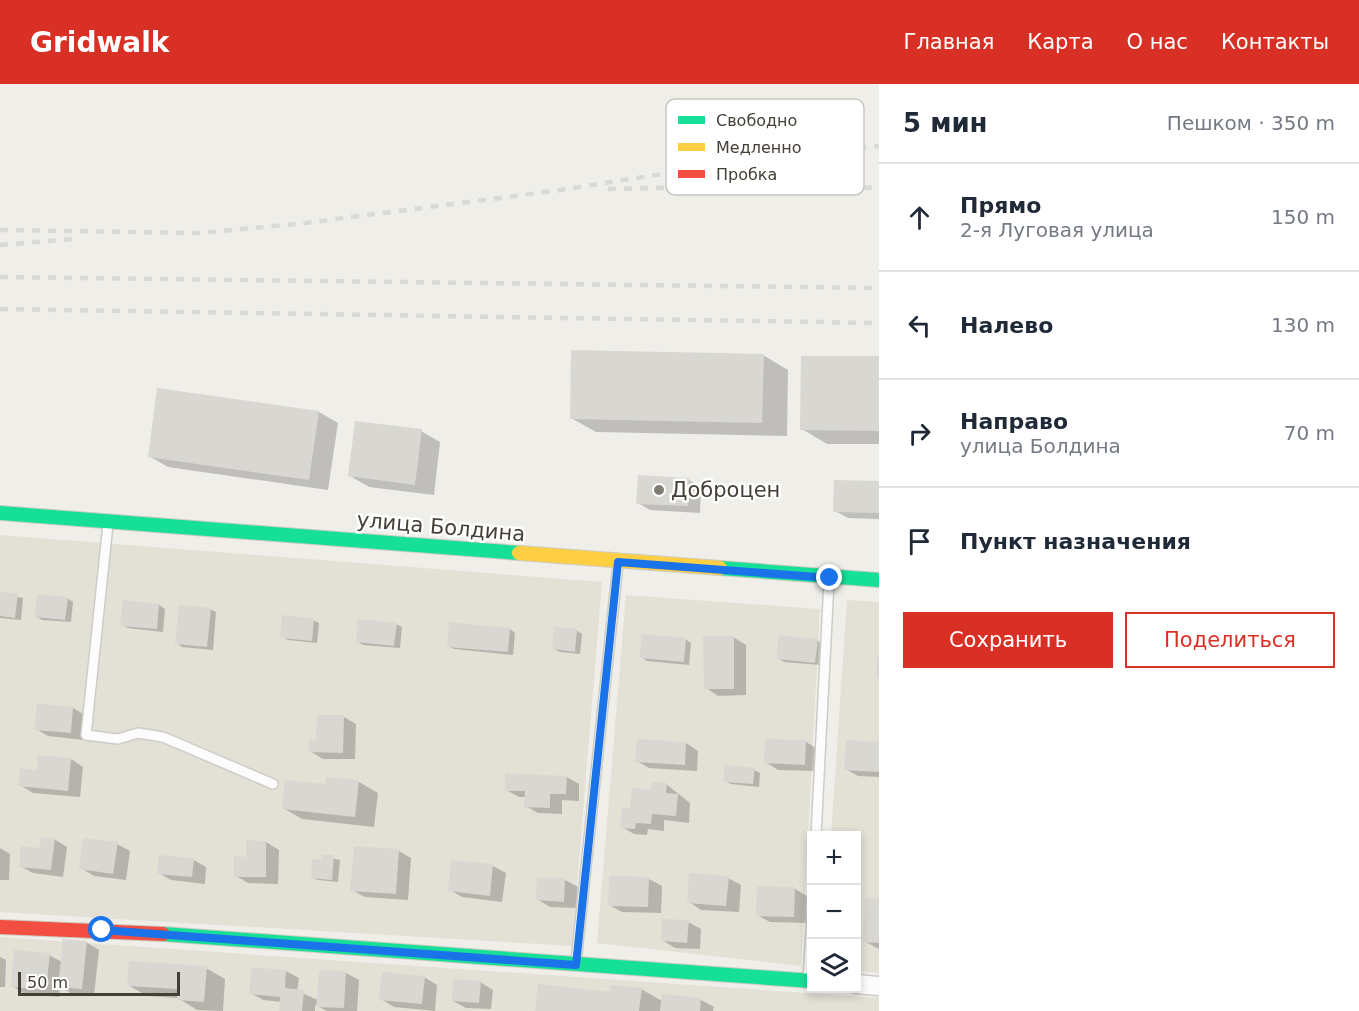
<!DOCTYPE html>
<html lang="ru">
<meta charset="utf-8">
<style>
body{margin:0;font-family:"DejaVu Sans",sans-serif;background:#f6f6f7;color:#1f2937}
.controls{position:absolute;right:18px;bottom:18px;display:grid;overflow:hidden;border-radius:0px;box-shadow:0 3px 9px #0003}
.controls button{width:54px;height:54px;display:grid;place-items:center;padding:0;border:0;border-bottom:2px solid #e0e1e3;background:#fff;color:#1f2937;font:30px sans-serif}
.scale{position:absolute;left:18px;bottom:15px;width:162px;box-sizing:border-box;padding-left:6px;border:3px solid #454036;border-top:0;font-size:16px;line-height:21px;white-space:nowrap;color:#454036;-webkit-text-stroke:4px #fff;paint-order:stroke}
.stop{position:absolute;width:18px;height:18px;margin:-14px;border:4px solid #1a73e8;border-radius:50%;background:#fff}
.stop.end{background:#1a73e8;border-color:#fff;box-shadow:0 2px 6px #0008}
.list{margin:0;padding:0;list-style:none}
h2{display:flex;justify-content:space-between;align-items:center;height:78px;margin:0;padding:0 24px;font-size:26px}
h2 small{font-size:20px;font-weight:400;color:#747a83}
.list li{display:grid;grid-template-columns:39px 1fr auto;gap:18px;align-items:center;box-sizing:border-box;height:108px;padding:0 24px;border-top:2px solid #e0e1e3}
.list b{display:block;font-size:22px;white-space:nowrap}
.list p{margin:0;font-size:20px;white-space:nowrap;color:#747a83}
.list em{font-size:20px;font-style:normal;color:#747a83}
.actions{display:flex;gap:12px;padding:18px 24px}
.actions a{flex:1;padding:14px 0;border:2px solid #d93025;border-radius:0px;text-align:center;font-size:21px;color:#d93025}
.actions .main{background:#d93025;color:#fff}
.icon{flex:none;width:33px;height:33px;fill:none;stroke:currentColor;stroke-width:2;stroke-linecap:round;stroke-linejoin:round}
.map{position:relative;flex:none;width:879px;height:927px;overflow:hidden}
header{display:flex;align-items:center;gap:36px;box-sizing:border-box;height:84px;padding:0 30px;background:#d93025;color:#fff}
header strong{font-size:28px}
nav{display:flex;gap:33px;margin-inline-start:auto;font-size:21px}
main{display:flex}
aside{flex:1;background:#fff}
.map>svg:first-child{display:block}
.residential{fill:#e3e0d6}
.shadow{fill:#0003}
.building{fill:#d9d7d1}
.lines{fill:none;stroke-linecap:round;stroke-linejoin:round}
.lane-casing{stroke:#cdccc7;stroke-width:12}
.street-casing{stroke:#cdccc7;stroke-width:21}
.fast-casing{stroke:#ceccc0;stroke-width:16}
.slow-casing{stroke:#ceccc0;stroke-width:16}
.jam-casing{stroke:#ceccc0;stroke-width:16}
.lane{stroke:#fdfcfc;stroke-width:9}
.street{stroke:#fdfcfc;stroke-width:18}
.fast{stroke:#16e098;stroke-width:14}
.slow{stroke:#ffcf43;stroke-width:14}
.jam{stroke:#f24e42;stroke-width:14}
.rail{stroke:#d9d9d8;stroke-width:4.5;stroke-dasharray:8 8;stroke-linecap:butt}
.route{stroke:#1a73e8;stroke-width:8}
.poi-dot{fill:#807d75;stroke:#fff;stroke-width:2}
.labels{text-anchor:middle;stroke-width:5;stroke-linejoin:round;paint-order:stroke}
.poi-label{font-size:21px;fill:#454036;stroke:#fff;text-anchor:start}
.street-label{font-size:21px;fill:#454036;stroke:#fff}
.key{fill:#fff;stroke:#c7c6c3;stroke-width:1.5}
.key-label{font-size:16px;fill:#454036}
</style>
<header>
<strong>Gridwalk</strong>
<nav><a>Главная</a><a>Карта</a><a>О нас</a><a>Контакты</a></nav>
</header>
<main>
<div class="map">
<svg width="879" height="927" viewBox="0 0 879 927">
<rect width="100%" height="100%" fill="#efeee9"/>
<path class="residential" d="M 0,451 L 602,498 L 572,862 L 0,828 Z
M 626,511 L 820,525 L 801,882 L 597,859 Z
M 847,516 L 879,518 L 879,889 L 857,887 L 856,752 L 831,752 Z
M 0,853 L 879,914 L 879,927 L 0,927 Z"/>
<path class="shadow" d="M 763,271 L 788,286 L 787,352 L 596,348 L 571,334 Z
M 879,274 L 879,360 L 827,360 L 802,345 Z
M 319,328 L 338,339 L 328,406 L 168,383 L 149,372 Z
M 421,347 L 440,358 L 434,411 L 369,403 L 350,392 Z
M 689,396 L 701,403 L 700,429 L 650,426 L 638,419 Z
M 879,399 L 879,435 L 848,434 L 835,427 Z
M 0,509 L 23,514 L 21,536 L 0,534 Z
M 67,514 L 73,518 L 71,538 L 42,536 L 36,532 Z
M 124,518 L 159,521 L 165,525 L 163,548 L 128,544 L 122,541 Z
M 210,525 L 216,528 L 213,566 L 182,563 L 177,559 Z
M 313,536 L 319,539 L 317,559 L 288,556 L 282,553 Z
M 396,540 L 402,543 L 400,564 L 363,561 L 357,557 Z
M 510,545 L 515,549 L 513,571 L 454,565 L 448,562 Z
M 576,546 L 582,550 L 580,570 L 560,568 L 554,565 Z
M 733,553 L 746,561 L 746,611 L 718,612 L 706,604 Z
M 685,555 L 691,559 L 689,581 L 647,577 L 641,573 Z
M 817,556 L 823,560 L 821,581 L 784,578 L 778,574 Z
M 73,624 L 85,631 L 83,656 L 48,652 L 36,645 Z
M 344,633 L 356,640 L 355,675 L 323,675 L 310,667 Z
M 806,658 L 818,665 L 817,687 L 778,686 L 765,678 Z
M 686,659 L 698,667 L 697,687 L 649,684 L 637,677 Z
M 879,660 L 879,693 L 858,692 L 846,685 Z
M 71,675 L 83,683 L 80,713 L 33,709 L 20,701 L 38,687 Z
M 754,686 L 760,689 L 759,703 L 731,700 L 725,697 Z
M 567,693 L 579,700 L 579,717 L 562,716 L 562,730 L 538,729 L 526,722 L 526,713 L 519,713 L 506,706 Z
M 359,698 L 378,709 L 374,743 L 302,735 L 283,724 L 327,702 Z
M 666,700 L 690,719 L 689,739 L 664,736 L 664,747 L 648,745 L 647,751 L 634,750 L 622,743 L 631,726 Z
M 54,755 L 67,763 L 63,793 L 33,789 L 20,782 Z
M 266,758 L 279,766 L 278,800 L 248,799 L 236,792 L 247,774 Z
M 117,760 L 130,767 L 126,796 L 94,792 L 81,784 Z
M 0,764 L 10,770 L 9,796 L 0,796 Z
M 399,767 L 411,774 L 408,816 L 365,813 L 352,806 Z
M 323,772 L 340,776 L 338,798 L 318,796 L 312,793 Z
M 194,776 L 206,783 L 205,800 L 171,796 L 159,789 Z
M 453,777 L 493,782 L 506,789 L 502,818 L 462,813 L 450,806 Z
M 539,794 L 565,796 L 578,803 L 576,824 L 550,823 L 537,815 Z
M 610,794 L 649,795 L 662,802 L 661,829 L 622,828 L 609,821 Z
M 728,794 L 741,801 L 739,828 L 701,826 L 689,818 Z
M 795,805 L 807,812 L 806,839 L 770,838 L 757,831 Z
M 879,817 L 879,865 L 864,857 Z
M 688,838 L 701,845 L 700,865 L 675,864 L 662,856 Z
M 86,858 L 99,866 L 94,911 L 72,910 L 60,902 L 59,913 L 25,910 L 12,902 L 49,871 L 62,878 Z
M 0,873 L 6,876 L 5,903 L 0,903 Z
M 206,884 L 225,895 L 223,927 L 197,926 L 178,914 L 147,912 L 128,901 Z
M 286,887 L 299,894 L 297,907 L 318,916 L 320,887 L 346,889 L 359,896 L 357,927 L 327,927 L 315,921 L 315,927 L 280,927 L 281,918 L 263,916 L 251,909 Z
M 424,893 L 437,901 L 435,927 L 394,923 L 381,915 Z
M 480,898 L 493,906 L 491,925 L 466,924 L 453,917 Z
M 641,905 L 662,917 L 663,912 L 701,916 L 714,923 L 713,927 L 536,927 Z"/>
<path class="building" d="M 571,266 L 764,270 L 762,339 L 570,335 Z
M 801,272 L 879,272 L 879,347 L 800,346 Z
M 157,304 L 319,327 L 309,396 L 148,373 Z
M 355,337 L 422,345 L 415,401 L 348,392 Z
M 638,391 L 689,394 L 688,422 L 636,420 Z
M 834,396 L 879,397 L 879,429 L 833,428 Z
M 0,508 L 18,509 L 15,534 L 0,532 Z
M 37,510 L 68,513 L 65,536 L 35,533 Z
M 123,516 L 159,520 L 157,545 L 120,542 Z
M 179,521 L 211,524 L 207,563 L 175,560 Z
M 282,531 L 314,534 L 312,557 L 280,554 Z
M 358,535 L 397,539 L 394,562 L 356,558 Z
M 449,538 L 510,544 L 508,568 L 447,563 Z
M 554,543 L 577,545 L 575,568 L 552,565 Z
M 642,550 L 686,554 L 684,578 L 639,574 Z
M 779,551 L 818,555 L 815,579 L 776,575 Z
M 703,552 L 734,552 L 734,605 L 704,605 Z
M 877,573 L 879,573 L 879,594 L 876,593 Z
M 37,619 L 73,623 L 71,649 L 34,646 Z
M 317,631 L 344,631 L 343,669 L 309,668 L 309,656 L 316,656 Z
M 637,655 L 686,658 L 685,681 L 635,678 Z
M 765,655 L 806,656 L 805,681 L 764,679 Z
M 846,656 L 879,658 L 879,688 L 844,686 Z
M 38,671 L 71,674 L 68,707 L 18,702 L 20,684 L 37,686 Z
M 725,681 L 755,684 L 753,700 L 723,698 Z
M 505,689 L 567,692 L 566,710 L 550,710 L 550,724 L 524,723 L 525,707 L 505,707 Z
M 326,693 L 359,696 L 355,733 L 282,725 L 285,696 L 326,700 Z
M 652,698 L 667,699 L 666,709 L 678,710 L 676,732 L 652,730 L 651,740 L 636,739 L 635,745 L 620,744 L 622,724 L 630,724 L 632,704 L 651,706 Z
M 41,753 L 55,754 L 51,786 L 19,783 L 21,762 L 40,764 Z
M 83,754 L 118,758 L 113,790 L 79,785 Z
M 246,756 L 266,757 L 266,793 L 234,793 L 234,772 L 246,773 Z
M 354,762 L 399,765 L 396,810 L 350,807 Z
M 322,770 L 334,771 L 332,796 L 311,794 L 312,775 L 321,776 Z
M 159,771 L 194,774 L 192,793 L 157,790 Z
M 451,776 L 493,780 L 490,812 L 448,807 Z
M 689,789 L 729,792 L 726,822 L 687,819 Z
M 609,792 L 649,793 L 648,823 L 608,822 Z
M 537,793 L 565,794 L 564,818 L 536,816 Z
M 757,802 L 795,803 L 794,833 L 756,832 Z
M 865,814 L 879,815 L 879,859 L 863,858 Z
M 662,835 L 689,836 L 687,859 L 661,857 Z
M 63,855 L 87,857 L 82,905 L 58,903 Z
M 14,866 L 50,869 L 46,906 L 11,903 Z
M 129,877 L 207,882 L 204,918 L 177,916 L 177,905 L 127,902 Z
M 252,883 L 286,886 L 285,904 L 304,906 L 302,927 L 279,927 L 280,913 L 249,910 Z
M 319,886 L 346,887 L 344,924 L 316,923 Z
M 382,888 L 425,892 L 422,920 L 379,916 Z
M 453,895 L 481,897 L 479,919 L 452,917 Z
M 538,900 L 610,908 L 611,901 L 642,904 L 639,927 L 535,927 Z
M 662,910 L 701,914 L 700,927 L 660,927 Z"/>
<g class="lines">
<g class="lane-casing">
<path id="lane" d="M 108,440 L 86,651 L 118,655 L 138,649 L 163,653 L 273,700
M 816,752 L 829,497
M 576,878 L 618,480
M 808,895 L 812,832"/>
</g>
<g class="street-casing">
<path id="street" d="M 856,900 L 879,902"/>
</g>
<g class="fast-casing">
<path id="fast" d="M 0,429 L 519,469
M 720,484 L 879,496
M 163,850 L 812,897"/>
</g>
<g class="slow-casing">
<path id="slow" d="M 519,469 L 720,484"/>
</g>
<g class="jam-casing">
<path id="jam" d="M 0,843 L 163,850"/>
</g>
<use href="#lane" class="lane"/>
<use href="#street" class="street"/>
<use href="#fast" class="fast"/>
<use href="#slow" class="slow"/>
<use href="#jam" class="jam"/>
<path class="rail" d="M 608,105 L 780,101 L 879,104
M 0,146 L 200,149 L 305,139 L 554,107 L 765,74 L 879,62
M 0,161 L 72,155
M 0,193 L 879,204
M 0,225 L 879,239"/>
</g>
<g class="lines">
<path class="route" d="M 102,846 L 576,881 L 618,478 L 830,494"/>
</g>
<circle class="poi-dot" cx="659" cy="406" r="6"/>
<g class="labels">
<g class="poi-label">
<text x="671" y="413">Доброцен</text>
</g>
<g class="street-label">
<text transform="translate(441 443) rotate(5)" y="7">улица Болдина</text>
</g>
</g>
<rect x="666" y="15" width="198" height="96" rx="9" class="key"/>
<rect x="678" y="32" width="27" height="8" fill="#16e098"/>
<rect x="678" y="59" width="27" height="8" fill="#ffcf43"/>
<rect x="678" y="86" width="27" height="8" fill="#f24e42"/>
<g class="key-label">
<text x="716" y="42">Свободно</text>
<text x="716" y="69">Медленно</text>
<text x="716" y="96">Пробка</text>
</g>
</svg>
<div class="controls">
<button>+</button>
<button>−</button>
<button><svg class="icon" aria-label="layers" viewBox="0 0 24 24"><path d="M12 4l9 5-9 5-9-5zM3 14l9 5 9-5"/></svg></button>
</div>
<div class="scale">50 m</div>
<div class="stop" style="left:102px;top:846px"></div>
<div class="stop end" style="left:830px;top:494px"></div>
</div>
<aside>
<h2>5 мин<small>Пешком · 350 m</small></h2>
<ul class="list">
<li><svg class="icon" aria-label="ahead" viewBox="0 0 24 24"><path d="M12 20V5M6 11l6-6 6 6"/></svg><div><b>Прямо</b><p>2-я Луговая улица</p></div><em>150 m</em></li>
<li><svg class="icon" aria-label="left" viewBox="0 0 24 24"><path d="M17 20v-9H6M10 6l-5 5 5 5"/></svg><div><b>Налево</b></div><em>130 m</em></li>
<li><svg class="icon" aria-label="right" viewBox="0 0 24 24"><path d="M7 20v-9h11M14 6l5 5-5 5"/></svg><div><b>Направо</b><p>улица Болдина</p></div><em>70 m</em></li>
<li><svg class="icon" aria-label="arrive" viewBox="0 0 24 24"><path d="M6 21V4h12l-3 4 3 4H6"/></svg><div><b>Пункт назначения</b></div></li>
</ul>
<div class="actions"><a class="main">Сохранить</a><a>Поделиться</a></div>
</aside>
</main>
